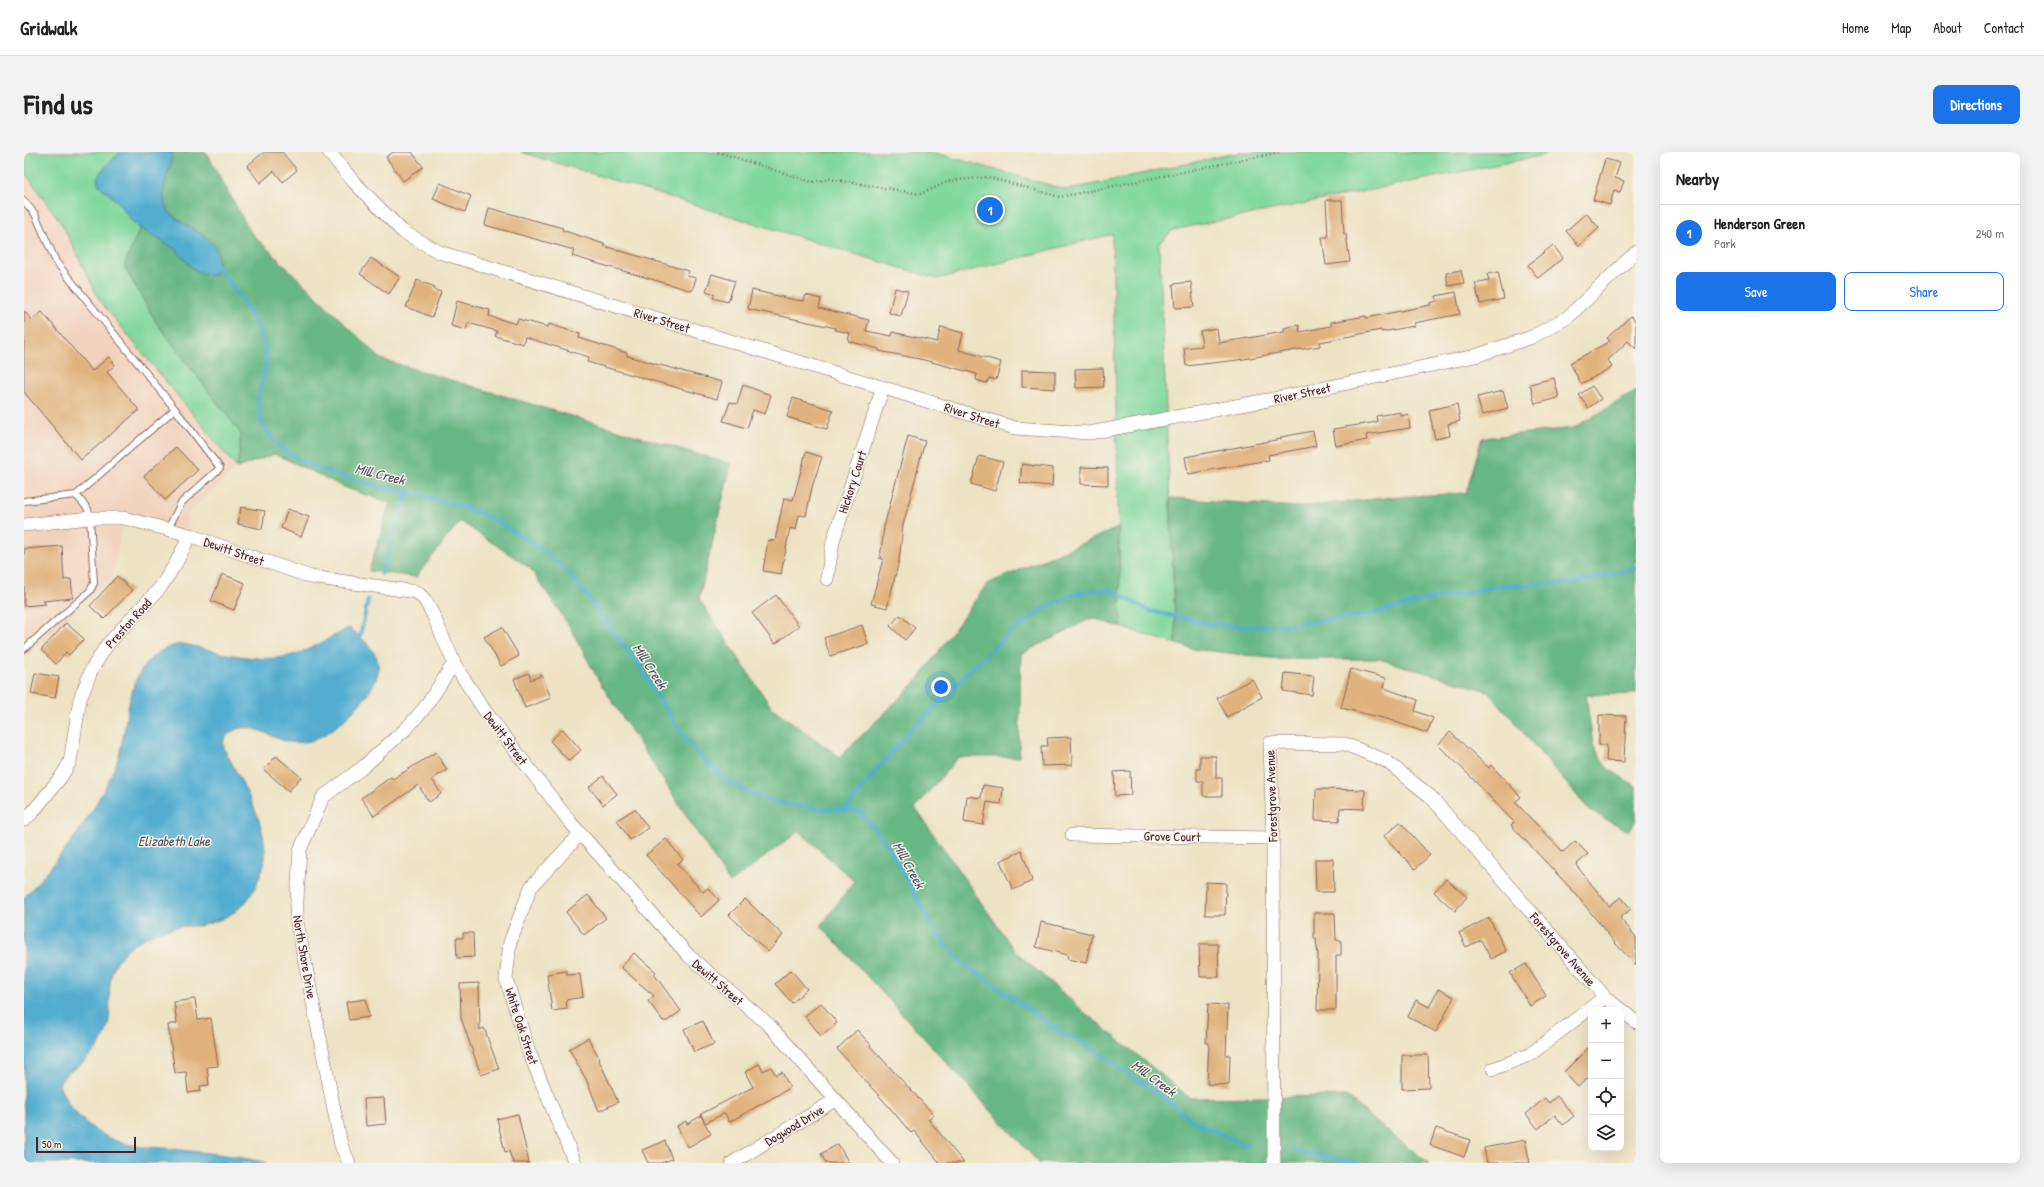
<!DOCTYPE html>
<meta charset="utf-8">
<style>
body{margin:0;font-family:"Patrick Hand",sans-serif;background:#f2f2f2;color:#222}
.controls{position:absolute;right:12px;bottom:12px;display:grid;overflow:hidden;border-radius:8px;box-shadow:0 4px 16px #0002}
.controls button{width:36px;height:36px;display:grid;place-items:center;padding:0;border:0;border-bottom:1px solid #e0e0e0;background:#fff;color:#222;font:20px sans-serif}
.scale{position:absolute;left:12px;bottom:10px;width:100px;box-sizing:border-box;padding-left:4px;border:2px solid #4a1f2b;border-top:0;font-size:11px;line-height:14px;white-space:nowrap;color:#4a1f2b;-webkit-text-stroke:3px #f7f3e8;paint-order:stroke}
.you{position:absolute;left:917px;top:535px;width:14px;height:14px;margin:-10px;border:3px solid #fff;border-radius:50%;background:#1a73e8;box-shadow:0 0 0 6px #1a73e833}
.badge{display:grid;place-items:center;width:26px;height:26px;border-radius:50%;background:#1a73e8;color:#fff;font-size:13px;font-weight:700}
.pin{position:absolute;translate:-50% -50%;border:2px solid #fff;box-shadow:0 1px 4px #0006}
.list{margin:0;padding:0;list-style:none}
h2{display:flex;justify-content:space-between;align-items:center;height:52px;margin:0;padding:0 16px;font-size:17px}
h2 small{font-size:13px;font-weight:400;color:#767676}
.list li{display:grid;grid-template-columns:26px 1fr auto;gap:12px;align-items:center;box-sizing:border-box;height:56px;padding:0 16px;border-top:1px solid #e0e0e0}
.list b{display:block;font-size:15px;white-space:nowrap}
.list p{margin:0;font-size:13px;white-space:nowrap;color:#767676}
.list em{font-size:13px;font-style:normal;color:#767676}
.actions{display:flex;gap:8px;padding:12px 16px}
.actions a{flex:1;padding:9px 0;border:1px solid #1a73e8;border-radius:8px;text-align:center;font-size:14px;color:#1a73e8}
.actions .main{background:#1a73e8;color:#fff}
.icon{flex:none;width:22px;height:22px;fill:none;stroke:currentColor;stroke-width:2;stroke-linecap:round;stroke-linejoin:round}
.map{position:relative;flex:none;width:1612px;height:1011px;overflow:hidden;border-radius:8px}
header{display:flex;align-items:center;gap:24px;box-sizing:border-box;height:56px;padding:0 20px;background:#fff;border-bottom:1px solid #e0e0e0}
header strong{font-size:19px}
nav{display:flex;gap:22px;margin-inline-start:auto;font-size:14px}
.intro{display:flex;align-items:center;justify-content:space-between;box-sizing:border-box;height:96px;padding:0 24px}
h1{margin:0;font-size:28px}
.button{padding:10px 18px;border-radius:8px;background:#1a73e8;color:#fff;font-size:14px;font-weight:700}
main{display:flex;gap:24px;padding:0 24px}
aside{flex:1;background:#fff;border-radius:8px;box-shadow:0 4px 16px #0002}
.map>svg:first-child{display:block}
.built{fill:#f2d4be}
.green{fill:#81d89c;stroke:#667c64}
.forest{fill:#68b884;stroke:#596c58}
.water{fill:#52add0;stroke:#4e667e}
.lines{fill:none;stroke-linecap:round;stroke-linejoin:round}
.stream{stroke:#52add0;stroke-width:4}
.building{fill:#e0b37e}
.lane-casing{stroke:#836461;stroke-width:8}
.street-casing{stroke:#836461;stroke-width:14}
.path{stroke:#836461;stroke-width:2.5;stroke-dasharray:1 3;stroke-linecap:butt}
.lane{stroke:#fff;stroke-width:6}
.street{stroke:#fff;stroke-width:13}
.labels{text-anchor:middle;stroke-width:3;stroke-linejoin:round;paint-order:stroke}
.street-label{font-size:13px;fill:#4a1f2b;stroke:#f7f3e8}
.water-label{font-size:14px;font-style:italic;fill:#4d5165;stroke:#f7f3e8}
</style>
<header>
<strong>Gridwalk</strong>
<nav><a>Home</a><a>Map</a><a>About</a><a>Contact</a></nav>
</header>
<div class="intro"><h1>Find us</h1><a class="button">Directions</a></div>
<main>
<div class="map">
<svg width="1612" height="1011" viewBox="0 0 1612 1011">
<rect width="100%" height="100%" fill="#f7f3e8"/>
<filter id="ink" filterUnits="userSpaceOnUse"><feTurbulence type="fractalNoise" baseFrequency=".025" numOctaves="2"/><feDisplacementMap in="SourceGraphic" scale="8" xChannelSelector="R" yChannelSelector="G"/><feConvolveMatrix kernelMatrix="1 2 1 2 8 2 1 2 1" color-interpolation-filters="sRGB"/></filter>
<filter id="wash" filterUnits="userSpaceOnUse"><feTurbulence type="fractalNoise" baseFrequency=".012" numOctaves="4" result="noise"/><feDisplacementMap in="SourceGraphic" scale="16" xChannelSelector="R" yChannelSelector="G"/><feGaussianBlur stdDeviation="0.9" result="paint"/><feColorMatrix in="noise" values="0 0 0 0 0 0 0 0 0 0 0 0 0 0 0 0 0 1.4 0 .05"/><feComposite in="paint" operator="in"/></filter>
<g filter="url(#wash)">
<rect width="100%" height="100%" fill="#ede3c4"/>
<path class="built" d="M 0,19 L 39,74 L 76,149 L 213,316 L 164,362 L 162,382 L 100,367 L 88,423 L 0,506 Z"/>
<path class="green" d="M 0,0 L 96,0 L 76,21 L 75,33 L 94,50 L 108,69 L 116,76 L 100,114 L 132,170 L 217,282 L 213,316 L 76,149 L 39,74 L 0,19 Z
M 497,0 L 908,0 L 1043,38 L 1217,0 L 1535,0 L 1149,78 L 1135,91 L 1152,492 L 1097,475 L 1088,82 L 913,127 Z"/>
<path class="forest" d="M 124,0 L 182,0 L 227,81 L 357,207 L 707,312 L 675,447 L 747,555 L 816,605 L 894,528 L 963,432 L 1094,376 L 1097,475 L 1068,466 L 997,502 L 995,605 L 934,605 L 891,656 L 991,799 L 1059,859 L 1166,946 L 1322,944 L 1362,978 L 1405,1011 L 1015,1011 L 797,774 L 830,729 L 775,679 L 706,731 L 575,529 L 546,475 L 506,416 L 436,369 L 392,425 L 345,419 L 366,351 L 322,336 L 251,302 L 213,316 L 217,282 L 132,170 L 100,114 L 116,76 Z
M 1612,239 L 1612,542 L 1562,543 L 1569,593 L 1583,616 L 1612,634 L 1612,669 L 1605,679 L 1566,659 L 1464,539 L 1355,507 L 1254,507 L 1170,497 L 1152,492 L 1146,346 L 1273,355 L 1370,345 L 1442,341 L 1458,286 L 1550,276 Z"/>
<path class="water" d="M 96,0 L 148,0 C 148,18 134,36 142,54 C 152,79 211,81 190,124 L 176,121 L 167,115 L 153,98 L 116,76 L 108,69 L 94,50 L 75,33 L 73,26 L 76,21 Z
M 325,476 C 336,484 351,497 354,510 C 360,536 312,580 290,588 C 282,590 274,591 266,590 C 246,587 223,564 204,583 C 199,588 198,591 201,598 C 217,631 242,667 241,705 C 241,714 236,722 233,731 C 224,755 204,767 179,773 C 173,774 167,774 161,774 C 144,776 124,782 110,792 C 69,821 96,854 80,885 C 75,895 66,904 58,911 C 48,920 41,919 35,933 C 45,960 71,983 99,991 C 111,995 126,995 139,996 C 172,1000 209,1002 242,1011 L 0,1011 L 0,746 C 38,703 70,665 92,612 C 106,575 99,516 141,497 C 145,495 153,492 158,492 C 167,493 176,496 185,498 C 206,503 231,508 253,506 C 278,504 303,487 325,476 Z"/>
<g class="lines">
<path class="stream" d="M 188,116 L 193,115 C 212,139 232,164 240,194 C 249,232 216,246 248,286 C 279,326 387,339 437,354 C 466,363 497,383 522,401 C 547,420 564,445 582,470 C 593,484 603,497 613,511 C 643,558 670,613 722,639 C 752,655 802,657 835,659 C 847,672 859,686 867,700 C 890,737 905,780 938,810 L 1038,881 L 1055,888 L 1112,927 L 1124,934 L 1169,969 L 1223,994
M 357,422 L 384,340
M 333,486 L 336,484 L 344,448
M 821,658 L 874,592 L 953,511 L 986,481 L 1020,456 L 1047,443 L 1069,438 L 1086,438 L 1126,459 L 1182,471 L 1222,475 L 1272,472 L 1338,464 L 1402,448 L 1481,433 L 1548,431 L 1612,416
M 1272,999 L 1334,1011"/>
</g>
<g id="blocks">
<path class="building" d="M 240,0 L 258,0 L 273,18 L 259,30 L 250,19 L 236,31 L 223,14 Z
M 369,0 L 388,0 L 399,15 L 379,29 L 362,5 Z
M 1581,7 L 1596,11 L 1591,26 L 1600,29 L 1596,40 L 1590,38 L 1586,53 L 1569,48 Z
M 416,31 L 447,44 L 441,60 L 409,47 Z
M 1302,48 L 1318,48 L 1320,82 L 1322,82 L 1326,110 L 1302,113 L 1298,85 L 1304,85 Z
M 465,56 L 539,76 L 538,78 L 580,92 L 580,94 L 665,119 L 663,124 L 672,126 L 668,139 L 548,104 L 550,98 L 461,73 Z
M 1562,61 L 1575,76 L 1555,94 L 1542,79 Z
M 1529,93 L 1539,106 L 1514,126 L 1504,113 Z
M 347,106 L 376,125 L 365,142 L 336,122 Z
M 1437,118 L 1440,131 L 1424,134 L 1422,121 Z
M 1474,120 L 1480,147 L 1456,152 L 1451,131 L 1465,128 L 1463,122 Z
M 688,122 L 711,129 L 704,150 L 689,146 L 691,142 L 682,139 Z
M 393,128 L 411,135 L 410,138 L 417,140 L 408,165 L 382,155 Z
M 1167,130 L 1170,155 L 1151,156 L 1149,132 Z
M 871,136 L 884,139 L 877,164 L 865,161 Z
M 728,138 L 771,148 L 780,149 L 782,143 L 797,147 L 795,156 L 845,168 L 842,179 L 868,184 L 869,180 L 913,190 L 917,175 L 939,181 L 935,198 L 977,210 L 972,228 L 965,226 L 963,231 L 952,228 L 953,222 L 900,208 L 855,199 L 855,197 L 824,189 L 826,181 L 811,178 L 812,176 L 724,157 Z
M 1432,140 L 1436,162 L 1390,171 L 1390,174 L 1358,180 L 1357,178 L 1296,190 L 1296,194 L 1214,208 L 1162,214 L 1160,196 L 1178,194 L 1176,179 L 1193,176 L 1195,191 L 1260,180 L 1260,176 L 1275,173 L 1276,180 L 1307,174 L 1307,170 L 1342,164 L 1342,166 L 1406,153 L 1406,151 L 1413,149 L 1412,144 Z
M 433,149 L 466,158 L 465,164 L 492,172 L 494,167 L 524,175 L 525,172 L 556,182 L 555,186 L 603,201 L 603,204 L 698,230 L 693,247 L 563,210 L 565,205 L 501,185 L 499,192 L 471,184 L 473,179 L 444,171 L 442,178 L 427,174 Z
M 0,159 L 8,168 L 18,160 L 68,219 L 85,205 L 91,213 L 83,220 L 115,258 L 57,308 L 0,240 Z
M 1607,164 L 1612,170 L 1612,197 L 1604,189 L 1584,208 L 1588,215 L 1557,232 L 1546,211 L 1586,189 L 1583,186 Z
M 1079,216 L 1080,235 L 1052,236 L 1051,217 Z
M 998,218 L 1031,219 L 1031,237 L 998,235 Z
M 1530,226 L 1535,246 L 1511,252 L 1506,232 Z
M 719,233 L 747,243 L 741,262 L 729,258 L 723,276 L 699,269 L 706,250 L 713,252 Z
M 1568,234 L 1577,247 L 1564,256 L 1555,243 Z
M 1479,239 L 1484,256 L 1458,263 L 1453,245 Z
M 769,246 L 809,258 L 803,277 L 763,265 Z
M 1433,252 L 1436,269 L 1424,272 L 1426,284 L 1411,287 L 1405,258 Z
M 1377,260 L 1377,264 L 1384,262 L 1386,276 L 1342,283 L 1343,288 L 1312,294 L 1309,277 L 1353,270 L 1352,264 Z
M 1289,279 L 1292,294 L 1244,303 L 1245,308 L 1164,322 L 1161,305 L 1257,287 L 1257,285 Z
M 884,284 L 901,289 L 879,373 L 875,409 L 863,456 L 847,452 L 859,407 L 856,407 L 860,375 Z
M 152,295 L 174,318 L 141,348 L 120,324 Z
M 782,300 L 798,305 L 788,335 L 782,364 L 775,363 L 772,378 L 766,376 L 757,422 L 739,419 L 744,388 L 751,389 L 760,346 L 769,348 Z
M 955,304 L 979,310 L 971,339 L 947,332 Z
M 998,312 L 1029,316 L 1028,334 L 996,331 Z
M 1057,315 L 1084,316 L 1084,333 L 1057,332 Z
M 217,355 L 241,359 L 238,377 L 214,372 Z
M 264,357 L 285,365 L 277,385 L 257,376 Z
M 38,394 L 40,428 L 47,427 L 49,446 L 19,449 L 22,452 L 0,454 L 0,397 Z
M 198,422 L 221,431 L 210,458 L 187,449 Z
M 93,424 L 108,438 L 80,467 L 66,454 Z
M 752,443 L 775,474 L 751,492 L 728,461 Z
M 876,463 L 891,476 L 881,488 L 866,474 Z
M 42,471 L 60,487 L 45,503 L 42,500 L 32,512 L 17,498 Z
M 838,473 L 844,492 L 806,504 L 800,486 Z
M 478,475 L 495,504 L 477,514 L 460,485 Z
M 1327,517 L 1362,526 L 1360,536 L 1394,548 L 1391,559 L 1409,566 L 1403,581 L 1363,567 L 1317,556 Z
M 11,521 L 35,525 L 31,546 L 7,542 Z
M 505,521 L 507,528 L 518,523 L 527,546 L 501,556 L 490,527 Z
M 1261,521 L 1290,524 L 1288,543 L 1259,539 Z
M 1228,527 L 1238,545 L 1203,565 L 1193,546 Z
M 1575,563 L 1602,564 L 1600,610 L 1582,609 L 1583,593 L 1575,593 Z
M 539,577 L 557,598 L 545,609 L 526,589 Z
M 1426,580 L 1465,616 L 1467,613 L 1497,645 L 1491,650 L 1539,700 L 1551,689 L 1564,702 L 1552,713 L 1585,754 L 1597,745 L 1607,757 L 1596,766 L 1612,785 L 1612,813 L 1591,791 L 1551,741 L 1487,673 L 1490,670 L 1444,622 L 1414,593 Z
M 1047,585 L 1048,613 L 1018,614 L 1017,594 L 1024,594 L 1023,586 Z
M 412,600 L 423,618 L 408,627 L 417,642 L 405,650 L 394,633 L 350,664 L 337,646 L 367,625 L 369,627 Z
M 252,604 L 277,625 L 265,639 L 240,618 Z
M 1176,604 L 1192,604 L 1192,626 L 1198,626 L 1198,644 L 1179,644 L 1179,629 L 1173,629 L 1173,617 L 1176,617 Z
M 1106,619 L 1107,643 L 1091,644 L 1090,620 Z
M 579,624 L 593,642 L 579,653 L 565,635 Z
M 959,633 L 979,636 L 977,652 L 963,650 L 959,673 L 940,670 L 943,644 L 957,646 Z
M 1292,637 L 1341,638 L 1340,657 L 1316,656 L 1315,669 L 1291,668 Z
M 611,657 L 624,676 L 606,688 L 593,668 Z
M 1376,670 L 1406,703 L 1391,717 L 1360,684 Z
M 642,687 L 659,708 L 653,712 L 679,740 L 684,736 L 695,748 L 677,765 L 622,703 Z
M 998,699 L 1008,729 L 989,738 L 976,709 Z
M 1291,707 L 1309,707 L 1310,740 L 1292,740 Z
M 1422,727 L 1443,745 L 1431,759 L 1410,740 Z
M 1182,730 L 1202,731 L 1201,763 L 1181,763 Z
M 564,743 L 582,766 L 560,783 L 542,760 Z
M 721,747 L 759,783 L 744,800 L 705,763 Z
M 1290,761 L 1311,761 L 1312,788 L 1317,788 L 1317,803 L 1312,803 L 1312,858 L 1293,858 L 1294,803 L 1292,787 L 1290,787 Z
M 1465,766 L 1482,799 L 1467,807 L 1457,788 L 1442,795 L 1435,781 Z
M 1017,770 L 1068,782 L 1062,811 L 1043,807 L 1044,803 L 1012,795 Z
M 439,781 L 449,781 L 450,805 L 433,806 L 432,786 L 439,786 Z
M 1175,792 L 1194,792 L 1195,825 L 1176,825 Z
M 610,801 L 632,820 L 630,822 L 657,859 L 643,869 L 639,869 L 624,849 L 630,844 L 597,815 Z
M 1502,812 L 1522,844 L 1506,854 L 1486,821 Z
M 767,818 L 783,837 L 768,851 L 751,832 Z
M 543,819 L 543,823 L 556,822 L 559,845 L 542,848 L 543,857 L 528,859 L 523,822 Z
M 455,831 L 456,878 L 460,876 L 475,917 L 457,923 L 437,866 L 436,832 Z
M 1414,837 L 1430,845 L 1412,880 L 1384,865 L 1392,848 L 1405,855 Z
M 171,847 L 174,868 L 187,866 L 194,914 L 183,915 L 185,933 L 176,934 L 177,939 L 164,941 L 162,920 L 151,921 L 144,873 L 153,871 L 150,850 Z
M 342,847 L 345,865 L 325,868 L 322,850 Z
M 797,851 L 813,871 L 797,884 L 781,864 Z
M 1184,852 L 1204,853 L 1202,903 L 1206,903 L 1205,933 L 1183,932 L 1185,891 L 1182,891 Z
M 679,869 L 690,892 L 670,900 L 660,877 Z
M 833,878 L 847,893 L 846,894 L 910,963 L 904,967 L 940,1011 L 916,1011 L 890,979 L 887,981 L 866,956 L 813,897 Z
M 564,886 L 576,907 L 575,908 L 594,950 L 575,959 L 562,927 L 545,897 Z
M 1567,893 L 1567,923 L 1554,935 L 1540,920 Z
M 1378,903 L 1404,903 L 1405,936 L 1378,937 Z
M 735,912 L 739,919 L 747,915 L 752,923 L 758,920 L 766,936 L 705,970 L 701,961 L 681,971 L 677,962 L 729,935 L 721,920 Z
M 1533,944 L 1550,964 L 1539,973 L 1531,963 L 1514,977 L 1502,962 L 1521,946 L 1525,951 Z
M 360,946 L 362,972 L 342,974 L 340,947 Z
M 494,962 L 505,1011 L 489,1011 L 485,999 L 481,1000 L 473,967 Z
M 677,964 L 687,982 L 664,995 L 653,974 L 662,969 L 663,972 Z
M 1412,976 L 1446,988 L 1440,1005 L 1406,993 Z
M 1501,988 L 1506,1011 L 1463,1011 L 1460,996 Z
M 641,989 L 648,1007 L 637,1011 L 624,1011 L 618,998 Z
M 814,992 L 825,1011 L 802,1011 L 797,1002 Z"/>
</g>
</g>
<g filter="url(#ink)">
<use href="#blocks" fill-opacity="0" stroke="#836461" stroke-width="1"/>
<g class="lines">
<g class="lane-casing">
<path id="lane" d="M 0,49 L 11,62 L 32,110 L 151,257 L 52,343 L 0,349
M 144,377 L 157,351 L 196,316 L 151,257
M 0,497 L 66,439 L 70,431 L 66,366 L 64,357 L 52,343"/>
</g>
<g class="street-casing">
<path id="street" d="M 305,0 L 329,29 L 378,79 L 415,100 L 991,276 L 1065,281 L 1244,248 L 1451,204 L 1508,185 L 1544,165 L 1612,100
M 0,373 L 66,366 L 100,366 L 162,382 L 287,425 L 393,440 L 401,448 L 409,463 L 432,515 L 461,559 L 546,670 L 665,804 L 745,873 L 868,1011
M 803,427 L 809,389 L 859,235
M 0,668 L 8,661 L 37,625 L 46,610 L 56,547 L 68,517 L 83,493 L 136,436 L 152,411 L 166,383
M 1048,683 L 1249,686
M 1469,917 L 1505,903 L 1581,845
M 325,1011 L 317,993 L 272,765 L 276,698 L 299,645 L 339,615 L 384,575 L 402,554 L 430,511
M 551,1011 L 505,900 L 482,827 L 486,790 L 507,735 L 556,682
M 708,1011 L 811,948
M 1250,1011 L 1249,686 L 1246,591 L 1321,592 L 1362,609 L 1406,644 L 1581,845 L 1612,870"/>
</g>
<path class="path" d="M 694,0 L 788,30 L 806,27 L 897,42 L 925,29 L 964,25 L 1036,45 L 1256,0"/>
<use href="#lane" class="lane"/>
<use href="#street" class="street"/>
</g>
</g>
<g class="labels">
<g class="street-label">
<text transform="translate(638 168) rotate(17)" y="5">River Street</text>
<text transform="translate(1278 241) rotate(-12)" y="5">River Street</text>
<text transform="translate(948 263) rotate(18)" y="5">River Street</text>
<text transform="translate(828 330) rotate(-72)" y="5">Hickory Court</text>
<text transform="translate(210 399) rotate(19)" y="5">Dewitt Street</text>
<text transform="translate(104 471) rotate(-48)" y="5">Preston Road</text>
<text transform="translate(482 586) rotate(53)" y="5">Dewitt Street</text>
<text transform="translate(1247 644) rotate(-92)" y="5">Forestgrove Avenue</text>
<text transform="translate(1148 684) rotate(1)" y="5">Grove Court</text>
<text transform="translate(1539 797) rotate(49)" y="5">Forestgrove Avenue</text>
<text transform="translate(281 805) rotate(80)" y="5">North Shore Drive</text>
<text transform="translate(694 830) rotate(41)" y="5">Dewitt Street</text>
<text transform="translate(498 874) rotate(72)" y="5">White Oak Street</text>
<text transform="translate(770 973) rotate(-31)" y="5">Dogwood Drive</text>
</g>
<g class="water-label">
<text transform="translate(356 322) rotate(14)" y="5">Mill Creek</text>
<text transform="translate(626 514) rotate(57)" y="5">Mill Creek</text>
<text x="150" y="694">Elizabeth Lake</text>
<text transform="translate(885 713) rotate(61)" y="5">Mill Creek</text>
<text transform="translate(1130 926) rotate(36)" y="5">Mill Creek</text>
</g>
</g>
</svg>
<div class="controls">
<button>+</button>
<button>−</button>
<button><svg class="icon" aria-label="locate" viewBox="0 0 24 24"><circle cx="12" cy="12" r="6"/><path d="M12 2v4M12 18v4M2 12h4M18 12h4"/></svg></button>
<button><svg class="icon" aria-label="layers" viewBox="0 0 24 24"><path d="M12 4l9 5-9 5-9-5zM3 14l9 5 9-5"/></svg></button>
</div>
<div class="scale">50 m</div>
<div class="you"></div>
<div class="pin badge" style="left:966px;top:58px">1</div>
</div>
<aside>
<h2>Nearby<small></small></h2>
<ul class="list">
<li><span class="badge">1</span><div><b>Henderson Green</b><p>Park</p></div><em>240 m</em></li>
</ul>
<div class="actions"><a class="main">Save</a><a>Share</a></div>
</aside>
</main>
